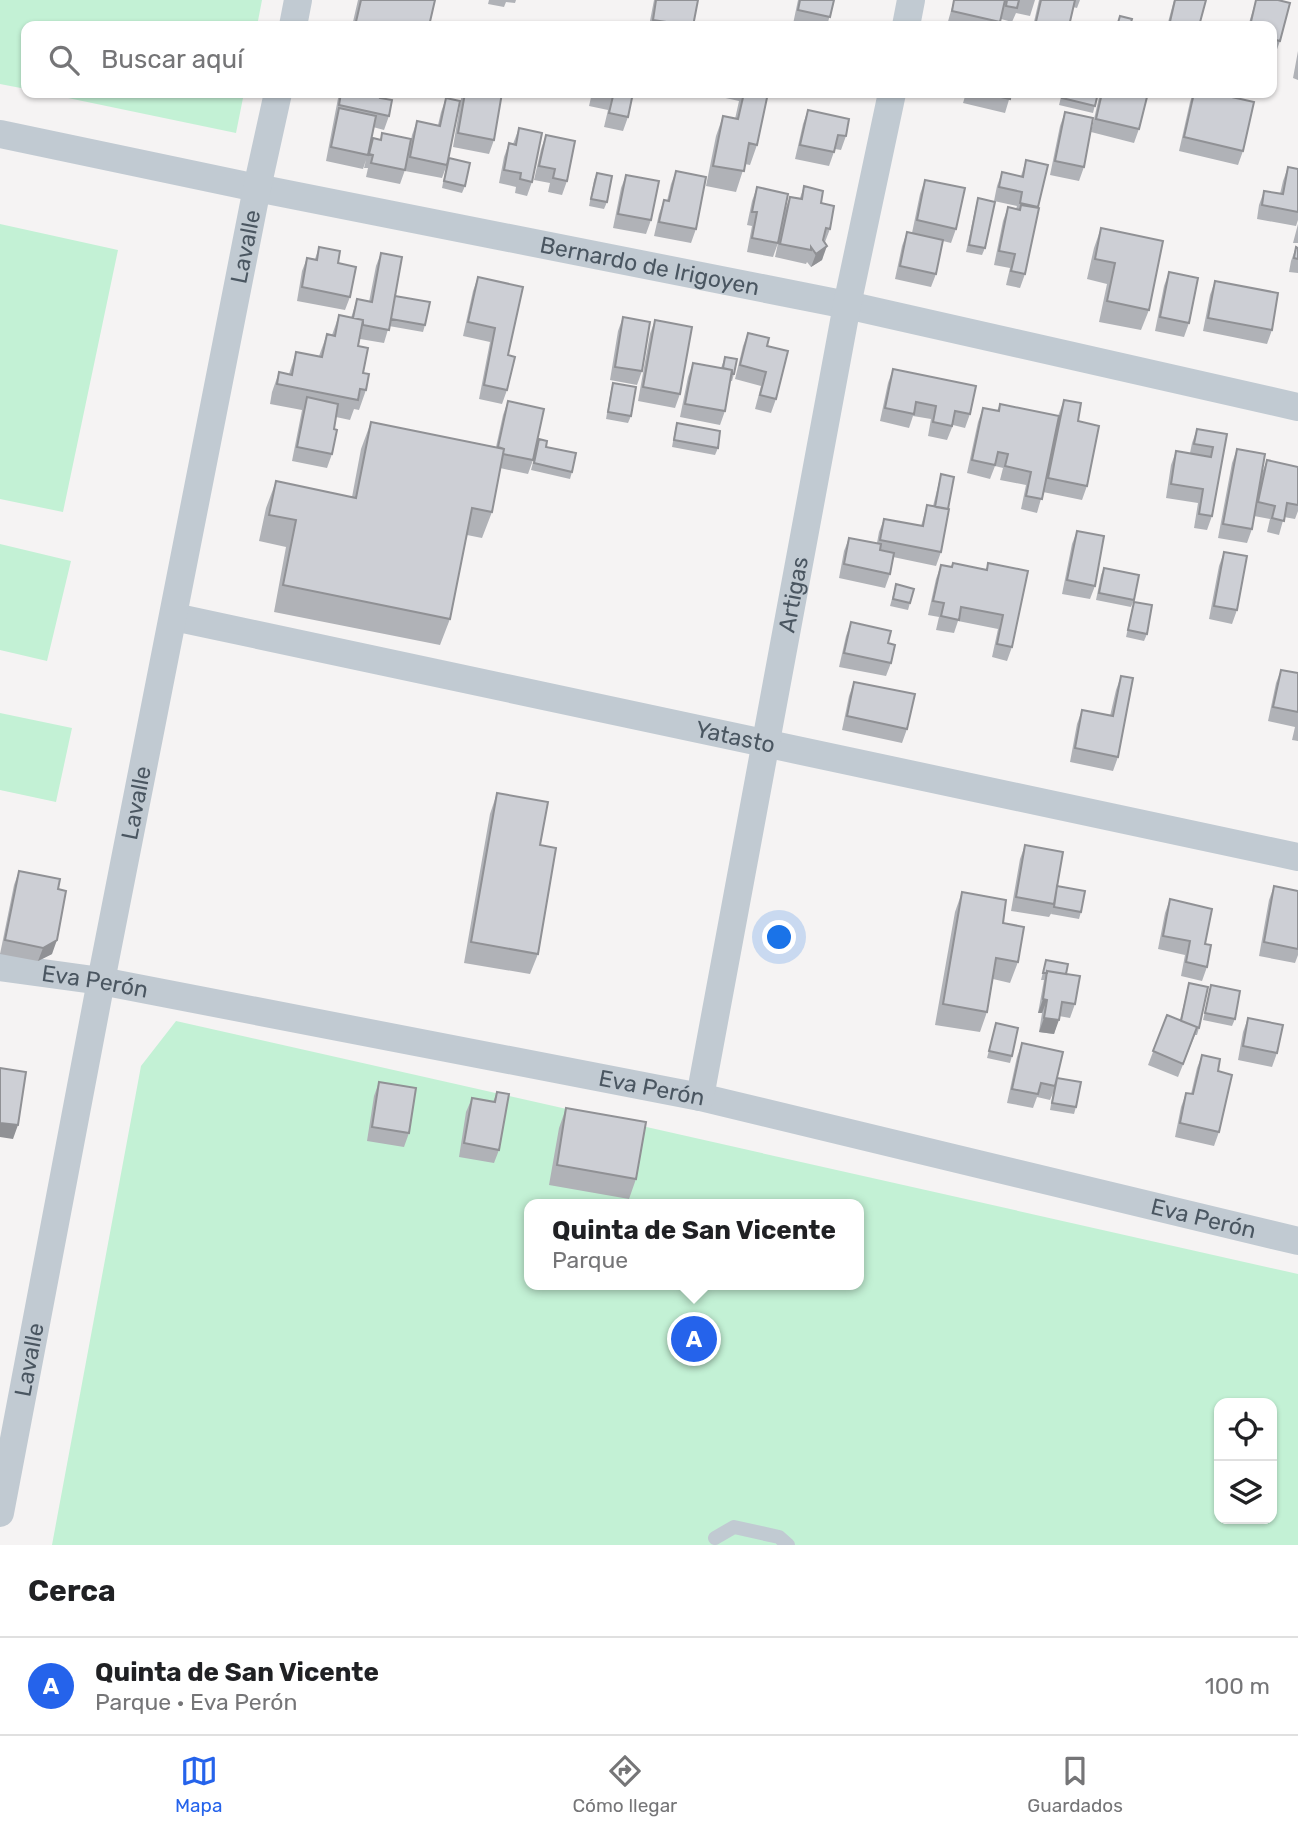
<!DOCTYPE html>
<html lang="es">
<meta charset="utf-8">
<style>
body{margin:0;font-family:Rubik,sans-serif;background:#f6f6f6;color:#202124}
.controls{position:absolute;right:21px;bottom:21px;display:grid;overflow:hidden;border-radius:14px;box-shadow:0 2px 5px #0004}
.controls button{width:63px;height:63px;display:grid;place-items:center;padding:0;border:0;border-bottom:2px solid #e0e0e0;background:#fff;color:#202124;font:35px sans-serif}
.you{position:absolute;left:780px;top:938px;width:24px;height:24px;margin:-18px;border:5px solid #fff;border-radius:50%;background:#1a73e8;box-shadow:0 0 0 10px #1a73e833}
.badge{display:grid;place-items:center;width:46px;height:46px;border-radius:50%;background:#2563eb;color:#fff;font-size:23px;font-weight:700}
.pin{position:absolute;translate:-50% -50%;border:4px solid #fff;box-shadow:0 2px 7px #0006}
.popup{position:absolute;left:524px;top:1199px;width:340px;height:91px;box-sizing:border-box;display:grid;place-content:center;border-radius:14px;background:#fff;filter:drop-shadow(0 2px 5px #0005);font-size:23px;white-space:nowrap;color:#757577}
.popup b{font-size:26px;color:#202124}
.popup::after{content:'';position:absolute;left:50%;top:100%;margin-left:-14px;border:14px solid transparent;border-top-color:#fff}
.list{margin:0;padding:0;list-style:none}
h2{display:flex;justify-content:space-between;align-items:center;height:91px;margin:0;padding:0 28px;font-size:30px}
h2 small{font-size:23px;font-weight:400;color:#757577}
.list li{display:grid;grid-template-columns:46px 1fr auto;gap:21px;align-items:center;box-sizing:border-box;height:98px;padding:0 28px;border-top:2px solid #e0e0e0}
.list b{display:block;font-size:26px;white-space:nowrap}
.list p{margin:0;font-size:23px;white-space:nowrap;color:#757577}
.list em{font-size:23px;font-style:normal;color:#757577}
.icon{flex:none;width:38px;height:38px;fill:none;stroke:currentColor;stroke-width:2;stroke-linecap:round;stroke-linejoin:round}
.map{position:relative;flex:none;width:1298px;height:1545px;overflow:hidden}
.search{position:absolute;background:#fff;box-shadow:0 2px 5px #0004;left:21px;right:21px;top:21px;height:77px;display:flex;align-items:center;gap:18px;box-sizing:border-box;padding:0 24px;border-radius:14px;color:#757577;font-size:26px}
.sheet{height:189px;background:#fff}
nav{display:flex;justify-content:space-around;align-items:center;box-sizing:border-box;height:98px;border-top:2px solid #e0e0e0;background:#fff;font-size:19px;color:#757577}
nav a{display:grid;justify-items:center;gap:4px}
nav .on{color:#2563eb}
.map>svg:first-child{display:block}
.green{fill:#c3f1d5;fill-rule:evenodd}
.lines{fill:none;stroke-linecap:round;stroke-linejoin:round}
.lane{stroke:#c1cad2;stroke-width:14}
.street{stroke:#c1cad2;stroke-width:28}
.wall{fill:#b0b2b7}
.shaded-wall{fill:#909195}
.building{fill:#cdcfd5;stroke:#909195;stroke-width:2}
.labels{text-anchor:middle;stroke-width:6;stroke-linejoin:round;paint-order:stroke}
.street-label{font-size:23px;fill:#4a5661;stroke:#fff}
</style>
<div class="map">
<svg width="1298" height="1545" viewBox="0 0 1298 1545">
<rect width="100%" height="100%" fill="#f5f3f3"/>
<path class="green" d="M 0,0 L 262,0 L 257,26 L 26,26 L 26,89 L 0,84 Z
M 44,93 L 244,93 L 236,133 Z
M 0,224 L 118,250 L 63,512 L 0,499 Z
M 0,544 L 71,561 L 47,661 L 0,650 Z
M 0,713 L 72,728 L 56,802 L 0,790 Z
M 176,1021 L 1298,1274 L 1298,1545 L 52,1545 L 141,1066 ZM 530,1204 L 858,1204 L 858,1285 L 530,1285 ZM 1219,1403 L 1272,1403 L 1272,1519 L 1219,1519 Z"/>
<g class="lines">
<path class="lane" d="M 715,1538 L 734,1527 L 779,1537 L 788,1545"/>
<g class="street">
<path d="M 293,26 L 298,0"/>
<path d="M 906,26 L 911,0"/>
<path id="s1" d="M 0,134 L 257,188 L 847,305 L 1298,407"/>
<path id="s2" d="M 174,617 L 1298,857"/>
<path id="s3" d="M 0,967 L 101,981 L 700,1097 L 1298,1241"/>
<path id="s4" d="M 700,1097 L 847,305 L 892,93"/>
<path id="s5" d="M 0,1513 L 101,981 L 257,188 L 278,93"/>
</g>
</g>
<path class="wall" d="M 358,0 L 435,0 L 429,26 L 352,26 Z
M 487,0 L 516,0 L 515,3 L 506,2 L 504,7 L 488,4 L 489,0 Z
M 654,0 L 698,0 L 693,26 L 649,26 Z
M 798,0 L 834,0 L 827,26 L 804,26 L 793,24 Z
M 954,0 L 1005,0 L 999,26 L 951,26 L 947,25 Z
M 1005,0 L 1035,0 L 1030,16 L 1016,13 L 1012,22 L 1001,19 Z
M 1039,0 L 1080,0 L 1077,8 L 1073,7 L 1069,26 L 1033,26 Z
M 1174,0 L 1206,0 L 1199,26 L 1167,26 Z
M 1256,0 L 1278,0 L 1280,41 L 1275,55 L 1272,54 L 1272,26 L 1248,26 Z
M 1298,51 L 1298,80 L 1293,78 Z
M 339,93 L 388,93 L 387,97 L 380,95 L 380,98 L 389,116 L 384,130 L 373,127 L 369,148 L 373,138 L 380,140 L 382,133 L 405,170 L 400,184 L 366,177 L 368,168 L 364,168 L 366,160 L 363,169 L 326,161 Z
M 462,93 L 502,93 L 494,140 L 489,154 L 453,147 Z
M 592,93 L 633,93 L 628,117 L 623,131 L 604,127 L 608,110 L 589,106 Z
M 712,93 L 768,93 L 757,145 L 750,165 L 745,164 L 736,192 L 706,186 L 716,136 L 723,116 L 735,119 L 739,101 L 712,95 Z
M 966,93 L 1011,93 L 1005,113 L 963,103 Z
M 1062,93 L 1098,93 L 1093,113 L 1059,105 Z
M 1100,93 L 1148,93 L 1139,129 L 1134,143 L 1091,132 Z
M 1193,93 L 1214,93 L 1243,151 L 1238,165 L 1179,151 L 1190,102 Z
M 446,98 L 448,163 L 465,186 L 462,193 L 442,188 L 446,167 L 442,178 L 405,171 L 412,135 L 417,121 L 438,125 L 441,112 Z
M 808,110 L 846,136 L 841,150 L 835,149 L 829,166 L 795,159 L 803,124 Z
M 1065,112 L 1084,167 L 1079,181 L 1050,175 L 1060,126 Z
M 519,128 L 532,182 L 527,196 L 515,193 L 516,187 L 499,183 L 504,157 L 509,143 L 513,144 Z
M 546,135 L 567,181 L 562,195 L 548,192 L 550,183 L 534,180 L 541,149 Z
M 1026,160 L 1038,207 L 1025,274 L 1020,288 L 1006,285 L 1010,268 L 994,265 L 1003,221 L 1008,207 L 1016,209 L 1017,206 L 994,201 L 997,186 L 1002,172 L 1021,176 Z
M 1288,167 L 1298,169 L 1298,220 L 1296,226 L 1257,219 L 1259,205 L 1264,191 L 1280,194 L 1283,181 Z
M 676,171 L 696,229 L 691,243 L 654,236 L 659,214 L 664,200 L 667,201 L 671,184 Z
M 597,173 L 607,202 L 604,209 L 589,206 L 594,180 Z
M 626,175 L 651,220 L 646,234 L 613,228 L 621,188 Z
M 925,180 L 956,229 L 951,243 L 943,241 L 936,274 L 931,287 L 895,279 L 902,246 L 907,232 L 912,233 L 920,194 Z
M 804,186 L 821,203 L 830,229 L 825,242 L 822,260 L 811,267 L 807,262 L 806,264 L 775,257 L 784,216 L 778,243 L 773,257 L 747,252 L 752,226 L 747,225 L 752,201 L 757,187 L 785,210 L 790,197 L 800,198 Z
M 978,198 L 985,248 L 982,255 L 966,252 L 976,205 Z
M 1298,224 L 1298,243 L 1293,243 Z
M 1101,228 L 1149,310 L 1141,330 L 1099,322 L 1107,284 L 1087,279 L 1094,248 Z
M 319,247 L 338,263 L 350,297 L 345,310 L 297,301 L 302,271 L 307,258 L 315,259 Z
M 1296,247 L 1298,248 L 1298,273 L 1289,272 L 1291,261 Z
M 381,253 L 394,298 L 425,325 L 423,332 L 389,326 L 384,343 L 360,339 L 358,346 L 366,390 L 359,410 L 354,409 L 350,420 L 336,417 L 334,429 L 332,454 L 327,468 L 292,461 L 302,410 L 270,404 L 272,392 L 279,372 L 289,374 L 296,352 L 319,356 L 327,334 L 332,335 L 339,315 L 351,318 L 357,299 L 369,302 L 376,266 Z
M 1169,272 L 1189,323 L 1184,337 L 1155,331 L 1164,286 Z
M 478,277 L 508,355 L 507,390 L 502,404 L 479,399 L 490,342 L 463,336 L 473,291 Z
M 1215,281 L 1272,330 L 1267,344 L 1203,331 L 1210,295 Z
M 623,317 L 642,371 L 637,385 L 610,380 L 618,331 Z
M 655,320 L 680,394 L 675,408 L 638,401 L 650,334 Z
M 748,333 L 767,346 L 776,399 L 771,413 L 755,409 L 761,386 L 735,379 L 743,346 Z
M 725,357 L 734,374 L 732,381 L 730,381 L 725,411 L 720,425 L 680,417 L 688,377 L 693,363 L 721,368 Z
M 893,369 L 970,414 L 965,428 L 953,425 L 947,440 L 928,436 L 931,419 L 913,416 L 909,428 L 880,421 L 888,383 Z
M 613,383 L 631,416 L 628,423 L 606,419 L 611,390 Z
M 1064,400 L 1078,421 L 1087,486 L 1082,500 L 1043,492 L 1037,513 L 1021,509 L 1026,485 L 1000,480 L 1003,468 L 995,466 L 990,479 L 967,473 L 978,422 L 983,408 L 997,411 L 1000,404 L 1058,416 Z
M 508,401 L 533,460 L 528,474 L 500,468 L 492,512 L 482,538 L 467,535 L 450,619 L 440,645 L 274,612 L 286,547 L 259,541 L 266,508 L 276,481 L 352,497 L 361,449 L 371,422 L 496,447 L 503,415 Z
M 677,423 L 718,448 L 715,455 L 672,447 L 675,430 Z
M 1197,429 L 1227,434 L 1212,516 L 1207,530 L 1194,528 L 1198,503 L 1166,498 L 1171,465 L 1176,451 L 1190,453 L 1192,443 Z
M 539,439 L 546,447 L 572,472 L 570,479 L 531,470 Z
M 1237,449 L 1262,473 L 1267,460 L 1298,467 L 1298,511 L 1295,519 L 1284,517 L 1279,535 L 1267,532 L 1270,519 L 1254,516 L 1252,529 L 1247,543 L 1218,538 L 1232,463 Z
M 941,474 L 948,509 L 941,552 L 936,566 L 893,557 L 890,574 L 885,588 L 839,578 L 844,551 L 849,538 L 877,543 L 879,532 L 884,519 L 921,526 L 927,505 L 933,506 Z
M 1077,531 L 1095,586 L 1090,599 L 1062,594 L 1072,544 Z
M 1224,552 L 1237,610 L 1232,624 L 1209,619 L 1219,566 Z
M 988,563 L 1012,647 L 1007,661 L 992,657 L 998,629 L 958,621 L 954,633 L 936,630 L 939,617 L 928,615 L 936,579 L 941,565 L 952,567 L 986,570 Z
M 1104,568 L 1134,600 L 1131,607 L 1096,600 L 1101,575 Z
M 896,584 L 910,603 L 908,610 L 890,606 Z
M 1134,602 L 1147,634 L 1144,641 L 1126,637 L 1132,609 Z
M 851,622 L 888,643 L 891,663 L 886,676 L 839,667 L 846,636 Z
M 1281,670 L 1298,673 L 1298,741 L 1292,740 L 1295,727 L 1268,721 L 1276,683 Z
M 1121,676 L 1118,757 L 1113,771 L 1070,762 L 1077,724 L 1082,710 L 1110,716 L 1116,690 Z
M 854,682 L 907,729 L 902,743 L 842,730 L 849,696 Z
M 497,793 L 540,845 L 538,954 L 530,974 L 464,963 L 490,814 Z
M 1025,845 L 1057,886 L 1081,912 L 1079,919 L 1051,914 L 1052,912 L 1049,917 L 1011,911 L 1020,859 Z
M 19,871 L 58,889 L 52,954 L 38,961 L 0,954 L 14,885 Z
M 1274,886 L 1298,891 L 1298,955 L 1295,963 L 1259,956 L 1269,900 Z
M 962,892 L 1003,923 L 1018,962 L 1010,983 L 993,979 L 987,1012 L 980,1032 L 935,1025 L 955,912 Z
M 1170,899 L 1205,944 L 1207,967 L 1202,981 L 1181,976 L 1185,955 L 1158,949 L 1165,913 Z
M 1046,960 L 1066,974 L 1075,1004 L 1070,1018 L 1059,1016 L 1054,1034 L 1039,1032 L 1042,1013 L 1038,1013 L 1044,980 L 1041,980 Z
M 1189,983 L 1199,1028 L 1197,1035 L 1195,1035 L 1178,1077 L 1148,1065 L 1167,1015 L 1180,1020 Z
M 1211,985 L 1235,1019 L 1232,1026 L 1203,1020 Z
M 1248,1018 L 1277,1053 L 1272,1067 L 1238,1060 L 1243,1032 Z
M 996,1023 L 1012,1056 L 1010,1063 L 987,1058 Z
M 1022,1043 L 1057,1078 L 1076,1107 L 1074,1114 L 1050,1110 L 1053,1093 L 1050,1100 L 1037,1097 L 1033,1108 L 1007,1103 L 1017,1057 Z
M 1202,1055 L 1219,1132 L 1214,1146 L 1175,1137 L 1181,1107 L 1186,1093 L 1191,1094 L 1197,1068 Z
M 379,1082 L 409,1133 L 404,1147 L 367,1141 L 374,1096 Z
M 497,1092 L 499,1150 L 494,1163 L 459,1157 L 466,1112 L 472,1098 L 493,1102 Z
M 566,1108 L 636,1179 L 629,1199 L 549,1185 L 559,1128 Z"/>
<path class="shaded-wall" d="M 827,246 L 822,260 L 811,267 L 816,254 Z
M 57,940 L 52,954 L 38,961 L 43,948 Z
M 1043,999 L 1047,1000 L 1042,1013 L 1038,1013 Z
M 1044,1018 L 1059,1020 L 1054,1034 L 1039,1032 Z
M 0,1123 L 18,1125 L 13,1139 L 0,1137 Z"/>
<path class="building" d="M 361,0 L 435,0 L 429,26 L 355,26 Z
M 656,0 L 698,0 L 693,26 L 653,20 Z
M 800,0 L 834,0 L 830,17 L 798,10 Z
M 954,0 L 1005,0 L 1000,22 L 952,11 Z
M 1007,0 L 1019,0 L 1017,8 L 1006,6 Z
M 1041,0 L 1075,0 L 1069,26 L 1035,26 Z
M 1175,0 L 1206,0 L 1199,26 L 1169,26 Z
M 1256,0 L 1278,0 L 1290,3 L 1280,41 L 1272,39 L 1272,26 L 1250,26 Z
M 1120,16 L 1132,19 L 1130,26 L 1117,26 Z
M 341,93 L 381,93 L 380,98 L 392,100 L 389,116 L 339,105 Z
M 465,93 L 502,93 L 494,140 L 458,133 Z
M 595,93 L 633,93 L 628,117 L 609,113 L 613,96 Z
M 744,93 L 768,93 L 757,145 L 749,143 L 744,171 L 713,166 L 723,116 L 738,119 Z
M 983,93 L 1011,93 L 1010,99 Z
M 1063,93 L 1098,93 L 1095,106 L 1062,98 Z
M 1102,93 L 1148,93 L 1139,129 L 1096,119 Z
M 1194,93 L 1214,93 L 1254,102 L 1243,151 L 1184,137 Z
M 446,98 L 460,101 L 447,165 L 410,157 L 417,121 L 440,126 Z
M 339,108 L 376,116 L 368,155 L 331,147 Z
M 808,110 L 849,119 L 846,136 L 838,135 L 834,152 L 800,145 Z
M 1065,112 L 1093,118 L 1084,167 L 1055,161 Z
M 519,128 L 542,133 L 532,182 L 520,179 L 521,173 L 504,170 L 509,143 L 516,145 Z
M 382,133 L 411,139 L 405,170 L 371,163 L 373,155 L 369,154 L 373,138 L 381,140 Z
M 546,135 L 575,141 L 567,181 L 553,178 L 555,169 L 539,166 Z
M 449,158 L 470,163 L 465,186 L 444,181 Z
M 1026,160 L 1048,165 L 1038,207 L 1020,203 L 1022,192 L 999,187 L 1002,172 L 1023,177 Z
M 1288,167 L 1298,169 L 1298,212 L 1262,205 L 1264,191 L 1283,194 Z
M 676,171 L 706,177 L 696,229 L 659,222 L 664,200 L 669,201 Z
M 597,173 L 612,176 L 607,202 L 591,199 Z
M 626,175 L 659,181 L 651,220 L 618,214 Z
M 925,180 L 965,188 L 956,229 L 917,220 Z
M 804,186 L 823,191 L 821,203 L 834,206 L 830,229 L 826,228 L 823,240 L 827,246 L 816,254 L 811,247 L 811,250 L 780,244 L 790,197 L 802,199 Z
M 757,187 L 788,194 L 778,243 L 752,238 L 757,212 L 752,212 Z
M 978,198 L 995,202 L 985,248 L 969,245 Z
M 1021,205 L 1039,208 L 1025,274 L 1011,271 L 1015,254 L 999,251 L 1008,207 L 1020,210 Z
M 1101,228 L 1163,241 L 1149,310 L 1107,301 L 1115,263 L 1095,259 Z
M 907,232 L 943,240 L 936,274 L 900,266 Z
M 319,247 L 340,251 L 338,263 L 356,267 L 350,297 L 302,287 L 307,258 L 317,260 Z
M 1296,247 L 1298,248 L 1298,259 L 1294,258 Z
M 381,253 L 402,257 L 389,330 L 363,325 L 363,320 L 353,318 L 357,299 L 372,302 Z
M 1169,272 L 1198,278 L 1189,323 L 1160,317 Z
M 478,277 L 523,287 L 508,355 L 515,357 L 507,390 L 484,385 L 495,328 L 468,322 Z
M 1215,281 L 1278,293 L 1272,330 L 1208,318 Z
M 395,296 L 430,302 L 425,325 L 391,319 Z
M 339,315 L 363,320 L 358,346 L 368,348 L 363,373 L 369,374 L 366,390 L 360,389 L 358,400 L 277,384 L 279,372 L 292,375 L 296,352 L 322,357 L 327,334 L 335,336 Z
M 623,317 L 650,322 L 642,371 L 615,367 Z
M 655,320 L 692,327 L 680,394 L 643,387 Z
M 748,333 L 769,338 L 767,346 L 788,351 L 776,399 L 760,395 L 766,372 L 740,365 Z
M 725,357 L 737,359 L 734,374 L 732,374 L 732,370 L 723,368 Z
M 693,363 L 732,370 L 725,411 L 685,404 Z
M 893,369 L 976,386 L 970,414 L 955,411 L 952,426 L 933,422 L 936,406 L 916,402 L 914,414 L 885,408 Z
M 613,383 L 636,387 L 631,416 L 608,412 Z
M 307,397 L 338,404 L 334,429 L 337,430 L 332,454 L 297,447 Z
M 1064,400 L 1081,403 L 1078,421 L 1099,426 L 1087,486 L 1048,478 Z
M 508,401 L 544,409 L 533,460 L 503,454 L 504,449 L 498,447 Z
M 1000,404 L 1059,416 L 1042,499 L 1026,496 L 1031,472 L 1005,466 L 1008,454 L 998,452 L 995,465 L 972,460 L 983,408 L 999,411 Z
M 371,422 L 504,449 L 492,512 L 472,508 L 450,619 L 283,585 L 296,520 L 269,515 L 276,481 L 356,498 Z
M 677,423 L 720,431 L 718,448 L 674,440 Z
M 1197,429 L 1227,434 L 1212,516 L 1199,514 L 1203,489 L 1171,484 L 1176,451 L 1211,457 L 1213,447 L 1194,444 Z
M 539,439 L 547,441 L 546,447 L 576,453 L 572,472 L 534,463 Z
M 1237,449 L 1265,454 L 1252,529 L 1223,524 Z
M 1267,460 L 1298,467 L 1298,505 L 1287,503 L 1284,521 L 1272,518 L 1275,506 L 1258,502 Z
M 941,474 L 954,477 L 948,509 L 935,507 Z
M 927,505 L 949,509 L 941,552 L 880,540 L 884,519 L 923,526 Z
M 1077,531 L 1104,536 L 1095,586 L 1067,580 Z
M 849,538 L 881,544 L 880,550 L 894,553 L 890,574 L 844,564 Z
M 1224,552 L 1247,556 L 1237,610 L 1214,606 Z
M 953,563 L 987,570 L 988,563 L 1028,571 L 1012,647 L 997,644 L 1003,615 L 961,607 L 959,620 L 941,616 L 944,603 L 933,601 L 941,565 L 952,567 Z
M 1104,568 L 1139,575 L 1134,600 L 1099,593 Z
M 896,584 L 914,589 L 910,603 L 893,599 Z
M 1134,602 L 1152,605 L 1147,634 L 1128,630 Z
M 851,622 L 891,631 L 888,643 L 895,645 L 891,663 L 844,653 Z
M 1281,670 L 1298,673 L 1298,712 L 1273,707 Z
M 1121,676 L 1133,678 L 1118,757 L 1075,748 L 1082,710 L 1113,716 Z
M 854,682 L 915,694 L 907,729 L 847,716 Z
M 497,793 L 548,802 L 540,845 L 556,848 L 538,954 L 471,942 Z
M 1025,845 L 1063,852 L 1054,904 L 1016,897 Z
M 19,871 L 60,879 L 58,889 L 66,891 L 57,940 L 43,948 L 5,940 Z
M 1057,886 L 1085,891 L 1081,912 L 1054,907 Z
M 1274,886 L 1298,891 L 1298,949 L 1264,942 Z
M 962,892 L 1006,900 L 1003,923 L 1024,927 L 1018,962 L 996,958 L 987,1012 L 943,1004 Z
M 1170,899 L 1212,909 L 1205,944 L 1211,945 L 1207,967 L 1186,962 L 1190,941 L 1163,936 Z
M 1046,960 L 1068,964 L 1066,974 L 1047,971 L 1047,973 L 1043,973 Z
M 1047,971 L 1080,976 L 1075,1004 L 1062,1002 L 1059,1020 L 1044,1018 L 1047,1000 L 1043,999 Z
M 1189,983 L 1208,987 L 1199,1028 L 1181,1021 Z
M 1211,985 L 1240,991 L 1235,1019 L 1205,1013 Z
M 1167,1015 L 1197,1027 L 1183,1064 L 1153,1051 Z
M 1248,1018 L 1283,1025 L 1277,1053 L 1243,1046 Z
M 996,1023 L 1018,1028 L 1012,1056 L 989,1051 Z
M 1022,1043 L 1063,1052 L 1055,1086 L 1041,1083 L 1038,1094 L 1012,1089 Z
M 1202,1055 L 1220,1059 L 1218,1071 L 1232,1075 L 1219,1132 L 1180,1123 L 1186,1093 L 1193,1094 Z
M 0,1068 L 26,1072 L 18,1125 L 0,1123 Z
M 1057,1078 L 1081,1082 L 1076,1107 L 1052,1103 Z
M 379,1082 L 416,1088 L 409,1133 L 372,1127 Z
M 497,1092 L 509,1094 L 499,1150 L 464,1143 L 472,1098 L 495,1102 Z
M 566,1108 L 646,1122 L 636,1179 L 557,1165 Z"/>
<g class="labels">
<g class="street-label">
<text dy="8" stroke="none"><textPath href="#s5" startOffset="1290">Lavalle</textPath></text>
<text dy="8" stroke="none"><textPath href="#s1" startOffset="663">Bernardo de Irigoyen</textPath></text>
<text dy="8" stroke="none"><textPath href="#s4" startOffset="511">Artigas</textPath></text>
<text dy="8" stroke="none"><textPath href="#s2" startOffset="574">Yatasto</textPath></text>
<text dy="8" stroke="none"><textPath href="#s5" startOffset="723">Lavalle</textPath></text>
<text dy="8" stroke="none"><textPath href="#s3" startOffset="96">Eva Perón</textPath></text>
<text dy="8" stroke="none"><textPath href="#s3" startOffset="663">Eva Perón</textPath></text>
<text dy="8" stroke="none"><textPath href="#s3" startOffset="1230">Eva Perón</textPath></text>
<text dy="8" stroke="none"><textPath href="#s5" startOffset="156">Lavalle</textPath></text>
</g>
</g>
</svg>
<div class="controls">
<button><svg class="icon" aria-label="locate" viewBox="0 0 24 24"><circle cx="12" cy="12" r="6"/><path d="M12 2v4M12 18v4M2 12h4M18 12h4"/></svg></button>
<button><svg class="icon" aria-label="layers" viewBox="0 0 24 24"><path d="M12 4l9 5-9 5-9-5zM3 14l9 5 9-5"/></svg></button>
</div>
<div class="you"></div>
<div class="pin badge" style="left:694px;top:1339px">A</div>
<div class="popup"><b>Quinta de San Vicente</b>Parque</div>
<div class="search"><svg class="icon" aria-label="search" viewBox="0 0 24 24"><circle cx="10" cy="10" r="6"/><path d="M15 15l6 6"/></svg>Buscar aquí</div>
</div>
<section class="sheet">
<h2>Cerca<small></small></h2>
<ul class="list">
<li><span class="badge">A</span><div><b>Quinta de San Vicente</b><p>Parque · Eva Perón</p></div><em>100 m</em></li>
</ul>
</section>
<nav>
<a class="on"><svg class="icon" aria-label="map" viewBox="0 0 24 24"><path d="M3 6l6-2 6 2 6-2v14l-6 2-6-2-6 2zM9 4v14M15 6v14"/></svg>Mapa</a>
<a><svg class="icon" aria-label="directions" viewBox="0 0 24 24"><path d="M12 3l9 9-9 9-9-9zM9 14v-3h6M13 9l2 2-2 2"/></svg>Cómo llegar</a>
<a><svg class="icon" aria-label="saved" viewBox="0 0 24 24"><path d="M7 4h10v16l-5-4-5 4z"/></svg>Guardados</a>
</nav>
